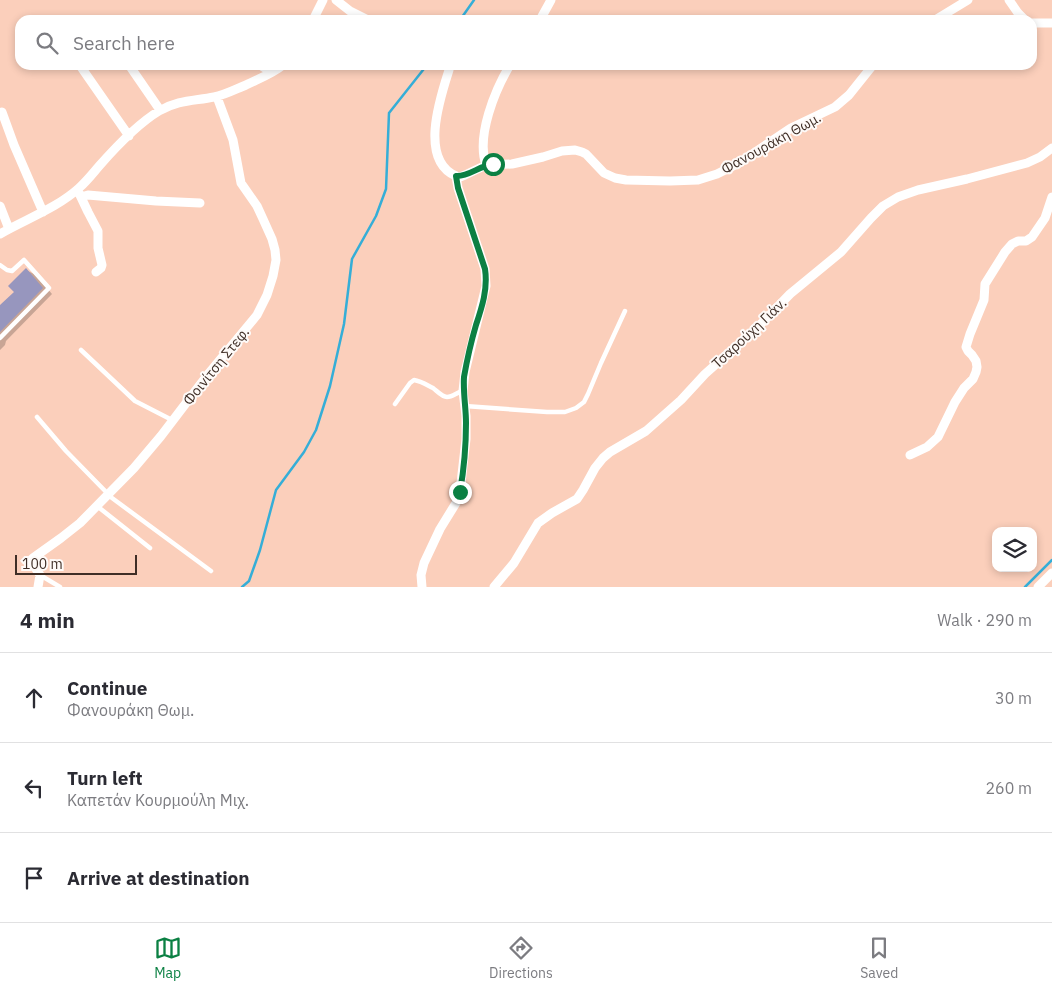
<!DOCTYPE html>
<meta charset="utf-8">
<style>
body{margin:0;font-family:"IBM Plex Sans",sans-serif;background:#f2f2f3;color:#2b2b33}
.controls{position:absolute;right:15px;bottom:15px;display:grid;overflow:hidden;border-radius:10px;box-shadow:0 2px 8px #0003}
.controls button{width:45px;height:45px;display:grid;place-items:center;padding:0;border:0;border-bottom:1px solid #e1e1e2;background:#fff;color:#2b2b33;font:25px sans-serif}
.scale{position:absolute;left:15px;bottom:12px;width:122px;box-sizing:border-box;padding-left:5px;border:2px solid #3f2e26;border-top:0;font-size:14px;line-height:18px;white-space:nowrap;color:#3f2e26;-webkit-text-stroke:4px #fefaf8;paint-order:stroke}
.stop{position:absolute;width:15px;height:15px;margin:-11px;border:4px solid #0b8043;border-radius:50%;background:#fff}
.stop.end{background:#0b8043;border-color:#fff;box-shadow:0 1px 5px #0008}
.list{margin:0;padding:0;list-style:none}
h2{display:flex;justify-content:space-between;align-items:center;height:65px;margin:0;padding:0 20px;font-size:21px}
h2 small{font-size:16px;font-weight:400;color:#7c7c81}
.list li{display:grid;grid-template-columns:32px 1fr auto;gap:15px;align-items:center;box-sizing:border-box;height:90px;padding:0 20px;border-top:1px solid #e1e1e2}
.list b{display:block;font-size:19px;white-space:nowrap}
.list p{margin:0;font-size:16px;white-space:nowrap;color:#7c7c81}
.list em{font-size:16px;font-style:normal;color:#7c7c81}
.icon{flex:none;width:28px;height:28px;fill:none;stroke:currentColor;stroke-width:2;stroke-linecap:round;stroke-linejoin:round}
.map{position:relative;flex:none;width:1052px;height:587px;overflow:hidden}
.search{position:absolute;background:#fff;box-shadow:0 2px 8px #0003;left:15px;right:15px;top:15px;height:55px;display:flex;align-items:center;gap:12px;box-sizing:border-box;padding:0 18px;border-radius:15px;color:#7c7c81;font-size:19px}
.sheet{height:335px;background:#fff}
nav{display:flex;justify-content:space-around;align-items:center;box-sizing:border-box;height:70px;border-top:1px solid #e1e1e2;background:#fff;font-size:14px;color:#7c7c81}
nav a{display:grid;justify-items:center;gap:2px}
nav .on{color:#0b8043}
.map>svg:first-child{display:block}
.shadow{fill:#0003}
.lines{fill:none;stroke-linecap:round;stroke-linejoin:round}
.stream{stroke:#35aed7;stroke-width:2.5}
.building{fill:#9796be}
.service{stroke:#fff;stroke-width:4.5}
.minor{stroke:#fff;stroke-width:9}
.route{stroke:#0b8043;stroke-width:6}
.labels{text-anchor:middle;stroke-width:4;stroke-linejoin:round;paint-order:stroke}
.street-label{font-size:14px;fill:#3f2e26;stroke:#fefaf8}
</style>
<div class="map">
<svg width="1052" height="587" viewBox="0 0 1052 587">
<rect width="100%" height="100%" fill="#fbcfbb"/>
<path class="shadow" d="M 26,270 L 36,275 L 52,294 L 6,341 L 5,345 L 0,350 L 0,307 L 16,292 Z"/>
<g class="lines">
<path class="stream" d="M 460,20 L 474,0
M 242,587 L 249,581 L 260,550 L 276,490 L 304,452 L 316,430 L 330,386 L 344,324 L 352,259 L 376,216 L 386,189 L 389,113 L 427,65
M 1025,587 L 1052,560"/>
</g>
<path class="building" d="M 26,268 L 43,288 L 0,332 L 0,305 L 14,292 L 8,286 Z"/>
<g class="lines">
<path class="service" d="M 0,265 L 7,270 L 12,271 L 24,260 L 49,288 L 0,338
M 81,350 L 135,401 L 172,420
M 395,404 L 410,383 L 414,380 C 421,381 427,385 433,388 C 437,391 442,397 447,397 C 453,397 457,392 463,391
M 465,406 L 547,412 L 565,412 L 576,408 L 584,402 L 588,394 L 601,363 L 625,311
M 37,417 L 66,451 L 112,498 L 211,571
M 97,506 L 150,548
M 40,575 L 60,587"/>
<path class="minor" d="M 336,0 L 350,11 L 368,20
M 1009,0 L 1018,13 L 1025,20
M 313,20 L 323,0
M 540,20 L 551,0
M 935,20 L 968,0
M 1032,23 L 1052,23
M 129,65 L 160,110
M 260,65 L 271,72
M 449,65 L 449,70 C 440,98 419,160 456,176
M 81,67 L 129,136
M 2,112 L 14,145 L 43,212
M 486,165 C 476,136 495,90 510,65
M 456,176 L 460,177 L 465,175 L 486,165 L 512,164 L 543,157 L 562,151 L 575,150 L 582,152 L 586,154 L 604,173 L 615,178 L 626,180 L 670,181 L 698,180 L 717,174 L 739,163 L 791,128 L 835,107 L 849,95 L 873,65
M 79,193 L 88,212 L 98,231 L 98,248 L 102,265 L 101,268 L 96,272
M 81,197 L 88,195 L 156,201 L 200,203
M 0,206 L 9,229
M 0,234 C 26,219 57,208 79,188 C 87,181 93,173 100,165 C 115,148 139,123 159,111 C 178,100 194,101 214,97 C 225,95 236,89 246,85 C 258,79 272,74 283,65
M 910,455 L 927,447 L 938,437 L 955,402 L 964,388 L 973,379 L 976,372 L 977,367 L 976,361 L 972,355 L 968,351 L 966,347 L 970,334 L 984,300 L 985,284 L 1005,252 L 1012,244 L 1018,241 L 1026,241 L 1032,237 L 1045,218 L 1052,197
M 38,587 L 40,575 L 32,563 L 31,560 L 33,558 L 61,538 L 80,523 L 134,468 L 161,436 L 209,373 L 257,315 L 267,295 L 273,276 L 276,260 L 275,250 L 272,239 L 263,219 L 257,206 L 241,183 L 233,140 L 217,97
M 422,587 L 421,575 L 424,563 L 440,529 L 456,503 L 460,492 L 466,439 L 466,416 L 463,391 L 465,372 L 486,286 L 485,269 L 458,188 L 456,176
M 494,587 L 514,563 L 538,523 L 552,513 L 577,499 L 583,490 L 595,468 L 603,458 L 610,452 L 646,431 L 681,400 L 705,374 L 758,327 L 790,294 L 841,252 L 871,218 L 883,206 L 898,197 L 918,190 L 967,179 L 1027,163 L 1040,157 L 1052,148
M 1038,587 L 1052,573"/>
</g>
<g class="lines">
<path class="route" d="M 460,492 C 464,469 466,446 466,423 C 466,408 463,393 464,377 C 467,360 471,342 476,325 C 482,307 488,289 485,269 L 458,188 L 456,176 C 468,177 479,166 493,164"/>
</g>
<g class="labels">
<g class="street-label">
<text transform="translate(771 143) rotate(-29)" y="5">Φανουράκη Θωμ.</text>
<text transform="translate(749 333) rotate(-43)" y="5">Τσαρούχη Γιάν.</text>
<text transform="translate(216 366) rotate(-51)" y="5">Φοινίτση Στεφ.</text>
</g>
</g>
</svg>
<div class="controls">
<button><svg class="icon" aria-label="layers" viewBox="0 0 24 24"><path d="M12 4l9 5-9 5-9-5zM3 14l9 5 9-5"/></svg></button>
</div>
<div class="scale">100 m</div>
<div class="stop" style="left:493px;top:164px"></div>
<div class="stop end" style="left:460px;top:492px"></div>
<div class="search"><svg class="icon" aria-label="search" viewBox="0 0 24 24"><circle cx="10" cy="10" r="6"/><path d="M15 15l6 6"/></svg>Search here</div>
</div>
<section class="sheet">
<h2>4 min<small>Walk · 290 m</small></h2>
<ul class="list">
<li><svg class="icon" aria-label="ahead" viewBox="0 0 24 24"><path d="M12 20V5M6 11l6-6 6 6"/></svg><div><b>Continue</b><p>Φανουράκη Θωμ.</p></div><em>30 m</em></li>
<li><svg class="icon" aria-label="left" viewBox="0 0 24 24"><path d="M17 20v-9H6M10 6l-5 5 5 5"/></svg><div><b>Turn left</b><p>Καπετάν Κουρμούλη Μιχ.</p></div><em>260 m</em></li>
<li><svg class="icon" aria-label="arrive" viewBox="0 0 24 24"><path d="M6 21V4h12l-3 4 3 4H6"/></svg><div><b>Arrive at destination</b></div></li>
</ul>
</section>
<nav>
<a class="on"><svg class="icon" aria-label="map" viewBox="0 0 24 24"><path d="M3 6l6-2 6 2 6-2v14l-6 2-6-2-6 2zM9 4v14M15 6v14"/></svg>Map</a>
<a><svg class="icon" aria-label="directions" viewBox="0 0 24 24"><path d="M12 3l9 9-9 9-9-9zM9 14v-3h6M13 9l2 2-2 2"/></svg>Directions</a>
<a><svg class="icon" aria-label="saved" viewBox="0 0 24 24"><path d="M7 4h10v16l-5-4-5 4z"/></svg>Saved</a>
</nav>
